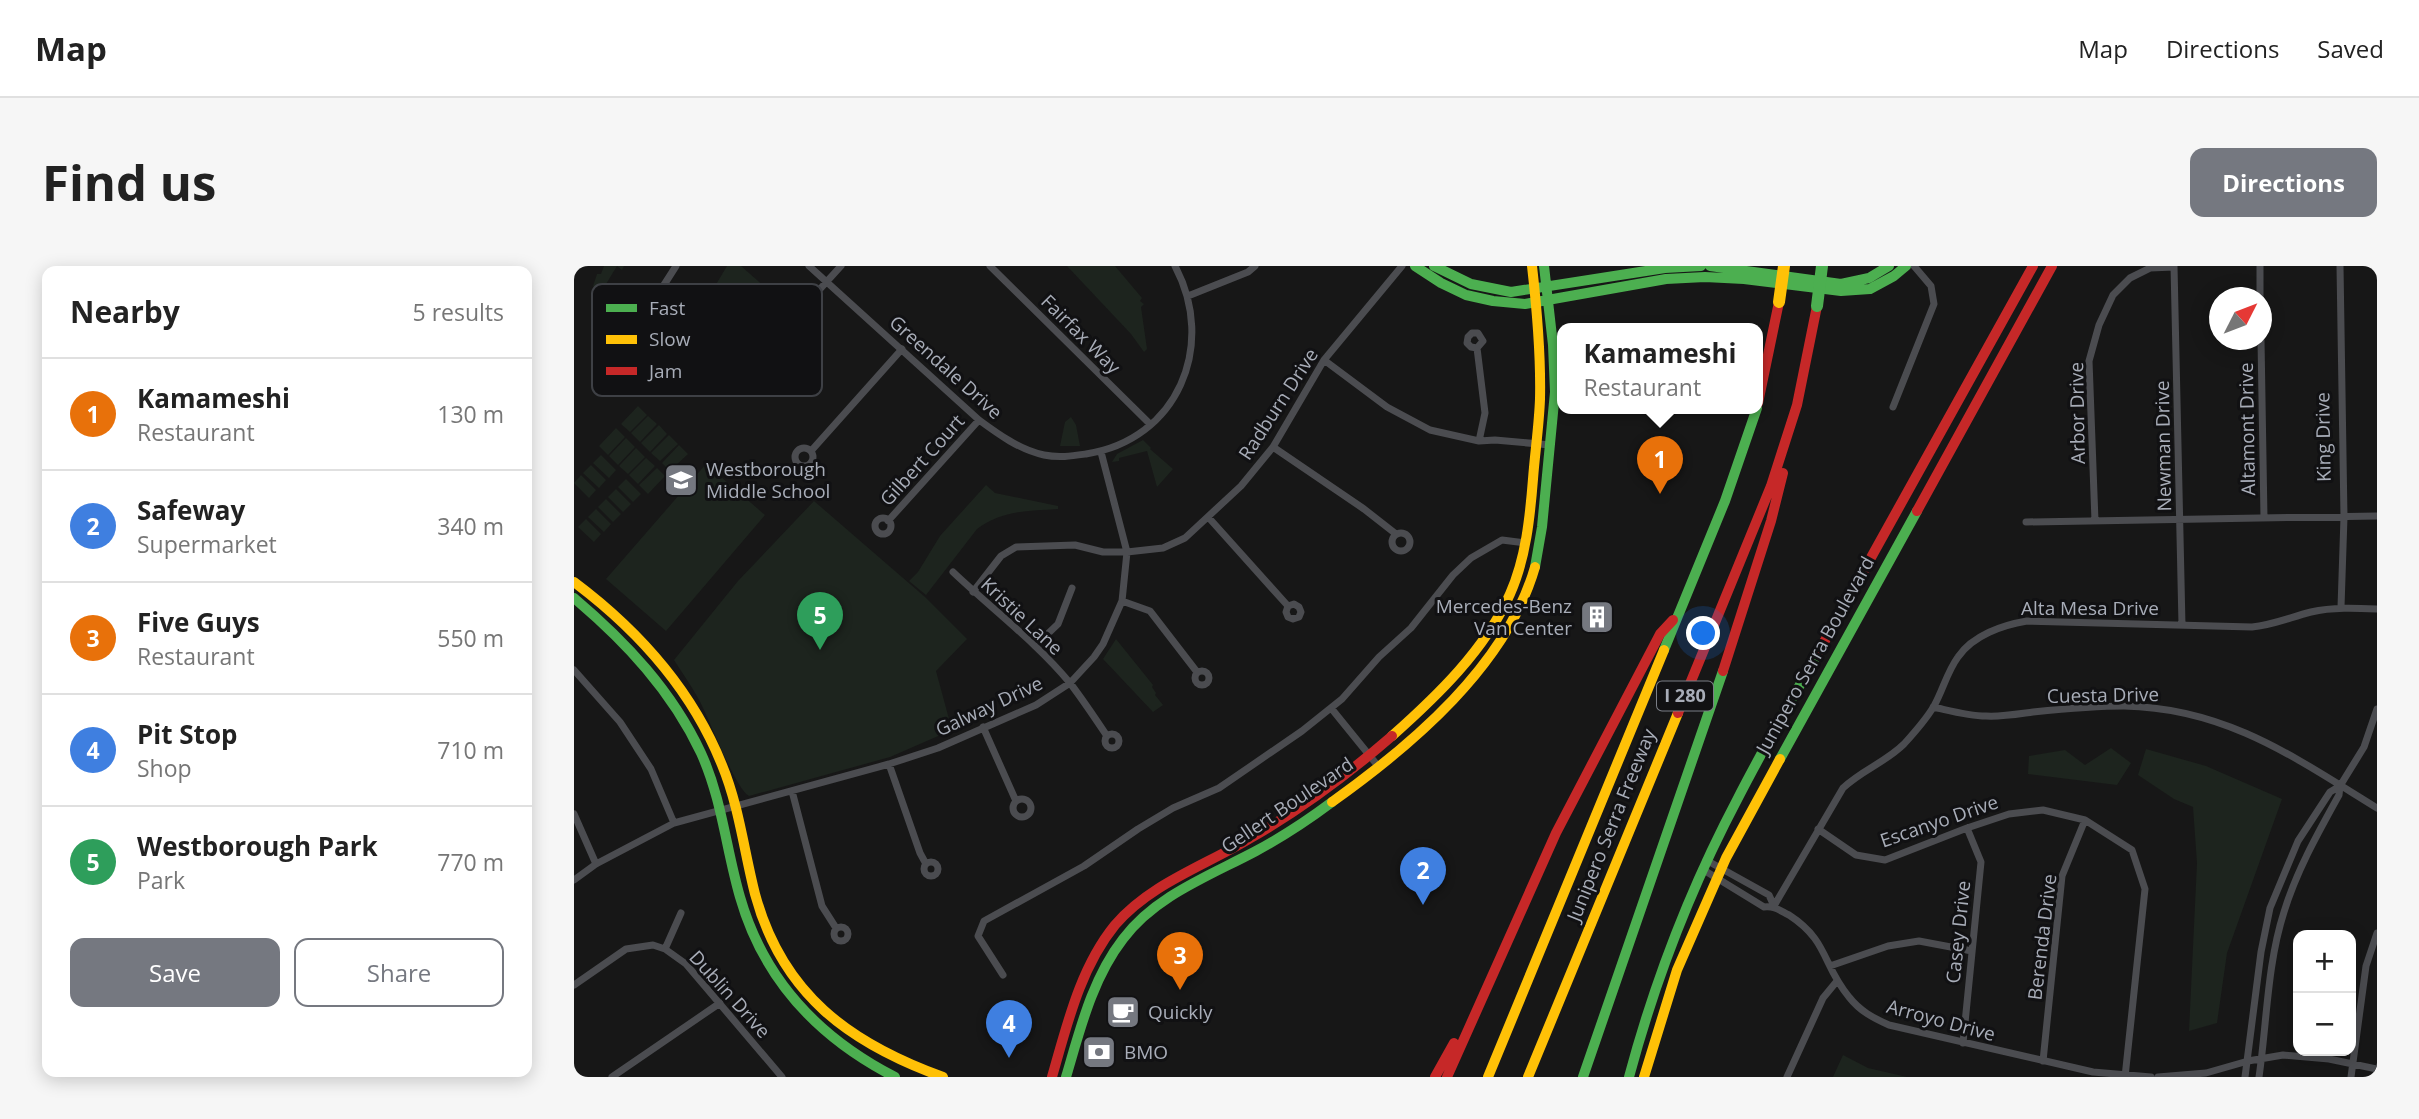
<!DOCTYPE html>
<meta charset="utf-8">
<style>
body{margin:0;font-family:"Open Sans",sans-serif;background:#f6f6f6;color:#222}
.controls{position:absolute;right:21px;bottom:21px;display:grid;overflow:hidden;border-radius:14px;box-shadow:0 4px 18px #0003}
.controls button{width:63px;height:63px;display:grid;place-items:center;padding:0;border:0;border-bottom:2px solid #e0e0e0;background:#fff;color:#222;font:35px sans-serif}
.compass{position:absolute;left:1635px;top:21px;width:63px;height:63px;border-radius:50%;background:#fff;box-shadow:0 4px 18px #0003;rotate:48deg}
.you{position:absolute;left:1130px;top:368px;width:24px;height:24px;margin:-18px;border:5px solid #fff;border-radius:50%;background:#1a73e8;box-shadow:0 0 0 10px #1a73e833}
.badge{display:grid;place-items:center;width:46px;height:46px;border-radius:50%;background:#757880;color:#fff;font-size:23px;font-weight:700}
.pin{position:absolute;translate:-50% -58px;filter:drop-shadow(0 2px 4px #0008)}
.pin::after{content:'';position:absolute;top:37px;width:24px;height:21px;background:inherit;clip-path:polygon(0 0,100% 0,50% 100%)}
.popup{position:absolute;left:983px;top:57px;width:206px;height:91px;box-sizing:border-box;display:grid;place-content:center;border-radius:14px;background:#fff;filter:drop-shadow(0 2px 5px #0005);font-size:23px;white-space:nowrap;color:#767676}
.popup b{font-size:26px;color:#222}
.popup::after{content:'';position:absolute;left:50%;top:100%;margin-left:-14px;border:14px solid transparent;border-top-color:#fff}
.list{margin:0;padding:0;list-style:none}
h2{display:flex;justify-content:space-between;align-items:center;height:91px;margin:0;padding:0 28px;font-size:30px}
h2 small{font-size:23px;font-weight:400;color:#767676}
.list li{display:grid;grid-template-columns:46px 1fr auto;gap:21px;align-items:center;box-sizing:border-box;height:112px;padding:0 28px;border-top:2px solid #e0e0e0}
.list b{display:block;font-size:26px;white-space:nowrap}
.list p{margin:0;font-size:23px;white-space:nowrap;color:#767676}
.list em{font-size:23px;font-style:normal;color:#767676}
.actions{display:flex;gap:14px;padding:21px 28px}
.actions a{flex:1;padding:16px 0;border:2px solid #757880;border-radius:14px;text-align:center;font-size:24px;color:#757880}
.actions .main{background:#757880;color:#fff}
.map{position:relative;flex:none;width:1803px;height:811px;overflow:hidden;border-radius:14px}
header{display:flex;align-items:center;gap:42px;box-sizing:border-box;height:98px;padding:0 35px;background:#fff;border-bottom:2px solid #e0e0e0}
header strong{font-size:33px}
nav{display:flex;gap:38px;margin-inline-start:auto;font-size:24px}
.intro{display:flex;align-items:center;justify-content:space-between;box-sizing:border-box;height:168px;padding:0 42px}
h1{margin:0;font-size:49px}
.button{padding:18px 32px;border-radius:14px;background:#757880;color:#fff;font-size:24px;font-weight:700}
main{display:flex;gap:42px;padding:0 42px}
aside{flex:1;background:#fff;border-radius:14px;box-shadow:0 4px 18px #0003}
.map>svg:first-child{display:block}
.green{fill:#1d241e}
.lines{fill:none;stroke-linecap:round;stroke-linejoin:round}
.street{stroke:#4b4c50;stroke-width:7}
.fast{stroke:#4caf50;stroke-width:10}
.slow{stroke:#ffc107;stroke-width:10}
.jam{stroke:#c62828;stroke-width:10}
.fast-bridge{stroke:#4caf50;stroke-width:12}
.slow-bridge{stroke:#ffc107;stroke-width:12}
.labels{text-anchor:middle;stroke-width:6;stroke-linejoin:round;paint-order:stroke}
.shield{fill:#111113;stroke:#7b7e86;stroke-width:2}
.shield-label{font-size:18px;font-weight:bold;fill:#a8adb8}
.street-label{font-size:19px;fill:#a8adb8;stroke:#111113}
.poi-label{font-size:19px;fill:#a8adb8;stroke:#111113;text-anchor:start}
.key{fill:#111113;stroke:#3e4045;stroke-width:2}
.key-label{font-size:19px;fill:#a8adb8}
</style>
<header>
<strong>Map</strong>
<nav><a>Map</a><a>Directions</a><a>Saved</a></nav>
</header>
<div class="intro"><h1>Find us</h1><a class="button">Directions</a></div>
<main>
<aside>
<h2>Nearby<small>5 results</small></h2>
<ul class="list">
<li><span class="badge" style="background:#e8710a">1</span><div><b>Kamameshi</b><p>Restaurant</p></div><em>130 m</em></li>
<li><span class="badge" style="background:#3f7fe0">2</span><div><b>Safeway</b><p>Supermarket</p></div><em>340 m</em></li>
<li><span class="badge" style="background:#e8710a">3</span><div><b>Five Guys</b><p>Restaurant</p></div><em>550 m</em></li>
<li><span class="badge" style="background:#3f7fe0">4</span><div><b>Pit Stop</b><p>Shop</p></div><em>710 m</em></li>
<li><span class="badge" style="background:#2e9e5b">5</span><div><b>Westborough Park</b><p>Park</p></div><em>770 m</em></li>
</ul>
<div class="actions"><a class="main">Save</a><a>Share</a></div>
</aside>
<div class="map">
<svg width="1803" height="811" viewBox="0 0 1803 811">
<rect width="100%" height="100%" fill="#171717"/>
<path class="green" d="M 30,0 L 50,0 L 48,4 L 43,0 L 26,28 L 19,20 L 23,8 L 27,8 Z
M 153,0 L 167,0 L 191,21 L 140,75 L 136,72 L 130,78 L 127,76 L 116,88 L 108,81 L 122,60 L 119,57 Z
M 493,0 L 541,0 L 568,32 L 566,35 L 570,38 L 567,41 L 573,83 L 570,86 L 557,68 Z
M 64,140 L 73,149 L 56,166 L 47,158 Z
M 74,150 L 83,158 L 66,176 L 57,167 Z
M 497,151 L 502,159 L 506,180 L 486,180 L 491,156 Z
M 85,159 L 93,168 L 76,186 L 67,177 Z
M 42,162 L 51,171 L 34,189 L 25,180 Z
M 95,169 L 104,178 L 86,195 L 77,187 Z
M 52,172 L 61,181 L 44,199 L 35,190 Z
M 569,174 L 577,182 L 576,183 L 599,203 L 583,221 L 573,185 L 545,192 L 545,195 L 538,196 L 543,188 Z
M 105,179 L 114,188 L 96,205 L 88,197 Z
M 62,182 L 71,191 L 54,208 L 45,200 Z
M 27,189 L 42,204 L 35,212 L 19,197 Z
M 72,192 L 81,200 L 64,218 L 55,209 Z
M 132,198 L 191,249 L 92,365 L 32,313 Z
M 17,199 L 32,214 L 25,222 L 9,207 Z
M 83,202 L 91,210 L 74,228 L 65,219 Z
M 7,209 L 22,224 L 15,232 L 0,217 Z
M 52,213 L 67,228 L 59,236 L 44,221 Z
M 412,219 L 421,227 L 484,240 L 484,243 C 454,245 428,244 403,263 L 352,329 L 335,315 L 344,306 L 366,270 Z
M 42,223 L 57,238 L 49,246 L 34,231 Z
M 32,233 L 47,248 L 39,256 L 24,241 Z
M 240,235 L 351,331 L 393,373 L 362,405 L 378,464 L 316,491 L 175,530 C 160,521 136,453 124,432 C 117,419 108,407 100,394 L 164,315 Z
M 22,243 L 37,258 L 30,266 L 14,251 Z
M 12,253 L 27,268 L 20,276 L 4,261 Z
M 542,373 L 579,419 L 578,421 L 582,427 L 581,429 L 589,439 L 579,446 L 529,393 Z
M 1537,482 L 1557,497 L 1543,519 L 1454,508 L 1455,490 L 1491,484 L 1511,499 Z
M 1572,483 L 1632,500 L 1708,533 L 1653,687 L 1643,757 L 1615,765 L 1623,597 L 1619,541 L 1600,533 L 1564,509 Z
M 1269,789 L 1294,802 L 1333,811 L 1259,811 Z"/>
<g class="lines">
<path class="street" d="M 235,0 L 405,154 C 424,168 446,184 470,189 C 485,192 498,190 512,188 C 604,174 643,79 601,0
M 416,0 L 576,158
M 1600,0 L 1608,359
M 1686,0 L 1686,32
M 1766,0 L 1770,251 L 1767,341
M 614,30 L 674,6 L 681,0
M71 39a7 7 0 1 1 14 0a7 7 0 1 1-14 0Z
M 81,33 L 102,0
M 1687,74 L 1690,252
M 903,82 L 897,81 L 893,77 L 894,71 L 898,67 L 904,67 L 909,75 L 903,82 L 911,147 L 905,175
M 750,94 L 813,141 L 856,164 L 905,175 L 921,174 L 976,179
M152 115a8 8 0 1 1 16 0a8 8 0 1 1-16 0Z
M 167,110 L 267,0
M 1319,141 L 1360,38 L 1357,20 L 1340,0
M 699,181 L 790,243 L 822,268
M221 191a9 9 0 1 1 18 0a9 9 0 1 1-18 0Z
M 237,185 L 328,83
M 635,252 L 714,340 L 712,346 L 714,351 L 719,353 L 725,351 L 727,346 L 725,341 L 720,338 L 714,340
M301 260a8 8 0 1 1 16 0a8 8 0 1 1-16 0Z
M 314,255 L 405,154
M 1521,255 L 1515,95 L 1525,59 L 1539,29 L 1556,12 L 1576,2 L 1600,1
M 1452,256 L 1803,250
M818 276a9 9 0 1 1 18 0a9 9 0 1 1-18 0Z
M 379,306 C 418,343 462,376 496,417 C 509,434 521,452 533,470
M 399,326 L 427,290 L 442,281 L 501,279 L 529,286 L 553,286 L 589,282 L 611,272 L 667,220 L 699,181 L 750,94 L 828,0
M 548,335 L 576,345 L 623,406
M 461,380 L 484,358 L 498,322
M 0,404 L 46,456 L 77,503 L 100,557
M621 412a7 7 0 1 1 14 0a7 7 0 1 1-14 0Z
M 1359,441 C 1377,445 1394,450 1412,450 C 1427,451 1444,448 1459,446 C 1489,443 1520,440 1550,440 C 1652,442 1720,491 1803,542
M 757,442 L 804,500
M 409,461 L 442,535
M531 475a7 7 0 1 1 14 0a7 7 0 1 1-14 0Z
M 315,498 L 346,587 L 352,598
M 218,525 L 248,640 L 262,662
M439 542a9 9 0 1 1 18 0a9 9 0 1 1-18 0Z
M 0,548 L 22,598
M 1244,563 L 1282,589 L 1311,594 L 1393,562 L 1435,548 L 1469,544 L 1511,554 L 1558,584 L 1571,623 L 1551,811
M 1132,594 L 1195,629 L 1200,640
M350 603a7 7 0 1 1 14 0a7 7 0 1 1-14 0Z
M 1128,603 L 1190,641 C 1201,640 1205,644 1215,649 C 1255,675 1248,699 1275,731 C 1286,745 1299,752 1315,759 L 1519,806 L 1577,811
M 0,614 L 22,598 L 100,557 L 315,498 L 364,482 L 462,439 L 496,417 L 520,391 L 529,378 L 548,335 L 553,286 L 527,186
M 1200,640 L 1269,522 C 1288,504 1312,496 1330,478 C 1340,467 1353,452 1360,440 C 1369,424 1373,406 1384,391 C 1399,369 1429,359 1453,355 L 1678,361 C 1699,359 1717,351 1737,346 C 1759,341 1781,342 1803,343
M260 668a7 7 0 1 1 14 0a7 7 0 1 1-14 0Z
M 91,683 L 107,647
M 1256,700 L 1314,680 L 1345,675 L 1398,685
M 429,709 L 404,670 L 410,655 L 510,600 L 564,563 L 599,542 L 645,522 L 728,465 L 768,433 L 805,391 L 837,362 L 879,309 L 897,292 L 928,274 L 952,277
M 0,719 L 52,683 L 79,679 L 91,683 L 112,698 L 208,811
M 1389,777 L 1407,596 L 1393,562
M 1469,795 L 1488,610 L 1511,554
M 38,811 L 146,737
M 1213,811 L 1249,732 L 1263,715
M 1584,811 L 1632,807 L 1674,795 L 1709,789 L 1755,793 L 1803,803
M 1671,811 L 1687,686 L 1696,642 L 1724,575 L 1756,526 L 1766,520
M 1685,811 C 1693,756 1693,699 1710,646 C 1723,604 1744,567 1765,529 L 1766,520 L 1790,481 L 1803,443
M 1777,811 L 1792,700 L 1803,667"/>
<path class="fast" d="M 841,0 L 867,17 L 892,29 L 919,35 L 951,38 L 1092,13 L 1131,11 L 1170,13 L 1267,25 L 1296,23 L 1320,10 L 1332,0
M 860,0 L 897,18 L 937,26 L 1091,2 L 1127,0
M 1136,0 L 1267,18 L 1295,12 L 1315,0
M 961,301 L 968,261 L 981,126 L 979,79 L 970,0
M 0,332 C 52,376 98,425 127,487 C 148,533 152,583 166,631 C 190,715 245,772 321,811
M 1090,384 L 1151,235 L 1183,142
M 1206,493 L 1343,245
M 492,811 C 506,764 518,713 549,673 C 581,630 635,610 682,585 C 708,571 734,554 758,536
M 1009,811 L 1149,405
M 1055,811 C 1081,714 1117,621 1164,532 C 1189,483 1217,435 1244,387"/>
<path class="slow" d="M 0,316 C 64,364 118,424 148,499 C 165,540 170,585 181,628 C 208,728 275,777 369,811
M 818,470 C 863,430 911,384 936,328 C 952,292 956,251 959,213 C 961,186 965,160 966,133 C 967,89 963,44 958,0
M 758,536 C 838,479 933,399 961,301
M 914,811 L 1090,384
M 954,811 L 1104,447
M 1070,811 L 1103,704 L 1152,592 L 1206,493"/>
<path class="jam" d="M 1184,137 L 1205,36
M 1343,245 L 1478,0
M 1244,387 L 1459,0
M 1149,405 L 1197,255 L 1209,207
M 1104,447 L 1197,220 L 1223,139 L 1243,40
M 478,811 C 493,759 506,702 541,659 C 576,618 630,600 675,573 C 726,544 773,509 818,470
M 861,811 L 880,777
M 873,811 L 982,567 L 1086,368 L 1099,354"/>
<path class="fast-bridge" d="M 1243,40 L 1248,0"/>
<path class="slow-bridge" d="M 1205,36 L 1210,0"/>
</g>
<defs>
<g id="school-square" transform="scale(1.75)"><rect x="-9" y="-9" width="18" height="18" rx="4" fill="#757880" stroke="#111113"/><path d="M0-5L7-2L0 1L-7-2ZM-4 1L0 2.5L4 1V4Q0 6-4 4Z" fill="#fff"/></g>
<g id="building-square" transform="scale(1.75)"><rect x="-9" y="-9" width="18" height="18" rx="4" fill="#757880" stroke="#111113"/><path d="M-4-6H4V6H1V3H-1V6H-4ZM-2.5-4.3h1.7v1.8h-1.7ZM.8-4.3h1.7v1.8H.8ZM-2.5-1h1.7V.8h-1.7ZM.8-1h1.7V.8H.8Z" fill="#fff"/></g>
<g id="cafe-square" transform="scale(1.75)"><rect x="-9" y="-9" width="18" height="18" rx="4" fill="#757880" stroke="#111113"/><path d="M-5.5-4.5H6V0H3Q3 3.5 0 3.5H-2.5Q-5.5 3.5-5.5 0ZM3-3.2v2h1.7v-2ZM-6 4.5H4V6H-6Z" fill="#fff"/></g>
<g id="bank-square" transform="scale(1.75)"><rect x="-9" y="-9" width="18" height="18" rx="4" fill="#757880" stroke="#111113"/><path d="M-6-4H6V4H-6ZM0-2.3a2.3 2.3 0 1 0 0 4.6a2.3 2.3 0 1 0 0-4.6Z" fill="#fff"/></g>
</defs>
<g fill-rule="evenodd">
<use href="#school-square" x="107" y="214"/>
<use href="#building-square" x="1023" y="351"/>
<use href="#cafe-square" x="549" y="746"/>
<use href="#bank-square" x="525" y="786"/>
</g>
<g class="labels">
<rect class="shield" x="1083" y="415.5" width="56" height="29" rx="5"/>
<g class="shield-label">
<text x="1111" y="436">I 280</text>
</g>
<g class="street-label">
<text transform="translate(507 68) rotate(45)" y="7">Fairfax Way</text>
<text transform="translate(372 101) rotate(42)" y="7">Greendale Drive</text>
<text transform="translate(704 138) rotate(-57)" y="7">Radburn Drive</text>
<text transform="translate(1503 147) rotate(-91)" y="7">Arbor Drive</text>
<text transform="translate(1673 163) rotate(-91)" y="7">Altamont Drive</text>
<text transform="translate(1749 171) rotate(-91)" y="7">King Drive</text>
<text transform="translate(1589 180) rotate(-91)" y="7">Newman Drive</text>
<text transform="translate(348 194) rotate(-48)" y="7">Gilbert Court</text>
<text x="1516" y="349">Alta Mesa Drive</text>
<text transform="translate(448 350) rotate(43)" y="7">Kristie Lane</text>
<text transform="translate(1241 389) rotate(-61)" y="7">Junipero Serra Boulevard</text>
<text transform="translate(1529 429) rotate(-1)" y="7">Cuesta Drive</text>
<text transform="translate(415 440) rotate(-25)" y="7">Galway Drive</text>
<text transform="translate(713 539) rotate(-34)" y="7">Gellert Boulevard</text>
<text transform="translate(1365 555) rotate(-19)" y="7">Escanyo Drive</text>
<text transform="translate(1037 559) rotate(-68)" y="7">Junipero Serra Freeway</text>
<text transform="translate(1384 666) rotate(-84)" y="7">Casey Drive</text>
<text transform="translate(1468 671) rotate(-83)" y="7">Berenda Drive</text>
<text transform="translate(156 728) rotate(48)" y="7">Dublin Drive</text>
<text transform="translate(1367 754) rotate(15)" y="7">Arroyo Drive</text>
</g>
<g class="poi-label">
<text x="132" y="210">Westborough<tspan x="132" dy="22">Middle School</tspan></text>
<text x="998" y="347" text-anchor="end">Mercedes-Benz<tspan x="998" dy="22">Van Center</tspan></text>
<text x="574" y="753">Quickly</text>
<text x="550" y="793">BMO</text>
</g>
</g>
<rect x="18" y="18" width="230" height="112" rx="10" class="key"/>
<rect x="32" y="38" width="31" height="8" fill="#4caf50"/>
<rect x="32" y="69" width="31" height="9" fill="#ffc107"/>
<rect x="32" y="101" width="31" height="8" fill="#c62828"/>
<g class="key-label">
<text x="75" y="49">Fast</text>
<text x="75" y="80">Slow</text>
<text x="75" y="112">Jam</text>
</g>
</svg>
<div class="controls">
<button>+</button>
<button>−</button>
</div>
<svg class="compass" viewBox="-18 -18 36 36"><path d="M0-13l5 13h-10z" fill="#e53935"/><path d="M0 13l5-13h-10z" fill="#767676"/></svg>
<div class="you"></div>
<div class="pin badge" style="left:1086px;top:228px;background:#e8710a">1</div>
<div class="popup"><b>Kamameshi</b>Restaurant</div>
<div class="pin badge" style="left:849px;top:639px;background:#3f7fe0">2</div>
<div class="pin badge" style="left:606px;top:724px;background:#e8710a">3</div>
<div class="pin badge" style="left:435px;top:792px;background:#3f7fe0">4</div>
<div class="pin badge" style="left:246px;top:384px;background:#2e9e5b">5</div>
</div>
</main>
